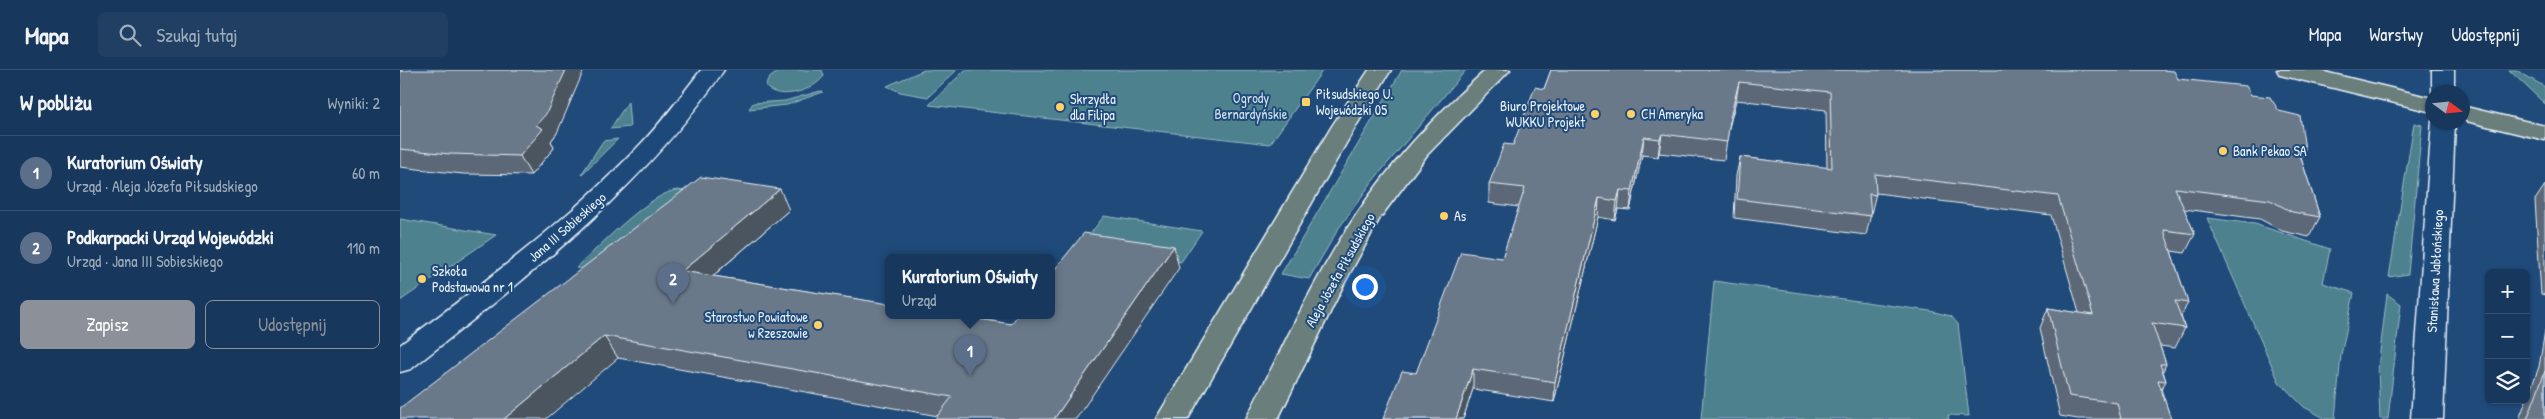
<!DOCTYPE html>
<html lang="pl">
<meta charset="utf-8">
<style>
body{margin:0;font-family:"Patrick Hand",sans-serif;background:#203f62;color:#f1f3f6}
.controls{position:absolute;right:15px;bottom:15px;display:grid;overflow:hidden;border-radius:8px;box-shadow:0 1px 4px #0004}
.controls button{width:45px;height:45px;display:grid;place-items:center;padding:0;border:0;border-bottom:1px solid #365272;background:#17385c;color:#f1f3f6;font:25px sans-serif}
.compass{position:absolute;left:2025px;top:15px;width:45px;height:45px;border-radius:50%;background:#17385c;box-shadow:0 1px 4px #0004;rotate:105deg}
.you{position:absolute;left:964px;top:216px;width:18px;height:18px;margin:-12px;border:4px solid #fff;border-radius:50%;background:#1a73e8;box-shadow:0 0 0 8px #1a73e833}
.badge{display:grid;place-items:center;width:32px;height:32px;border-radius:50%;background:#8c9099;color:#fff;font-size:16px;font-weight:700}
.pin{position:absolute;translate:-50% -41px;filter:drop-shadow(0 1px 2px #0008)}
.pin::after{content:'';position:absolute;top:26px;width:18px;height:15px;background:inherit;clip-path:polygon(0 0,100% 0,50% 100%)}
.popup{position:absolute;left:485px;top:184px;width:170px;height:65px;box-sizing:border-box;display:grid;place-content:center;border-radius:8px;background:#17385c;filter:drop-shadow(0 1px 4px #0005);font-size:16px;white-space:nowrap;color:#9eacbb}
.popup b{font-size:19px;color:#f1f3f6}
.popup::after{content:'';position:absolute;left:50%;top:100%;margin-left:-10px;border:10px solid transparent;border-top-color:#17385c}
.list{margin:0;padding:0;list-style:none}
h2{display:flex;justify-content:space-between;align-items:center;height:65px;margin:0;padding:0 20px;font-size:21px}
h2 small{font-size:16px;font-weight:400;color:#9eacbb}
.list li{display:grid;grid-template-columns:32px 1fr auto;gap:15px;align-items:center;box-sizing:border-box;height:75px;padding:0 20px;border-top:1px solid #365272}
.list b{display:block;font-size:19px;white-space:nowrap}
.list p{margin:0;font-size:16px;white-space:nowrap;color:#9eacbb}
.list em{font-size:16px;font-style:normal;color:#9eacbb}
.actions{display:flex;gap:10px;padding:15px 20px}
.actions a{flex:1;padding:11px 0;border:1px solid #8c9099;border-radius:8px;text-align:center;font-size:18px;color:#8c9099}
.actions .main{background:#8c9099;color:#fff}
.icon{flex:none;width:28px;height:28px;fill:none;stroke:currentColor;stroke-width:2;stroke-linecap:round;stroke-linejoin:round}
.map{position:relative;flex:none;width:2145px;height:349px;overflow:hidden}
header{display:flex;align-items:center;gap:30px;box-sizing:border-box;height:70px;padding:0 25px;background:#17385c;border-bottom:1px solid #365272}
header strong{font-size:24px}
nav{display:flex;gap:28px;margin-inline-start:auto;font-size:18px}
.search{width:350px;height:45px;background:#203f62;display:flex;align-items:center;gap:12px;box-sizing:border-box;padding:0 18px;border-radius:8px;color:#9eacbb;font-size:19px}
main{display:flex}
aside{flex:1;background:#17385c}
.map>svg:first-child{display:block}
.green{fill:#4d818e;stroke:#9ab9c3}
.lines{fill:none;stroke-linecap:round;stroke-linejoin:round}
.minor-casing{stroke:#e8f1f8;stroke-width:3}
.major-casing{stroke:#e8f1f8;stroke-width:3}
.minor{fill:#1f4a7a;fill-rule:evenodd}
.major{fill:#6b7f7c;fill-rule:evenodd}
.wall{fill:#5c6877;stroke:#e8f1f8}
.shaded-wall{fill:#4b5561;stroke:#e8f1f8}
.building{fill:#6b798a;stroke:#e8f1f8}
.poi-dot{fill:#ffd166;stroke:#1f4a7a;stroke-width:2}
.labels{text-anchor:middle;stroke-width:4;stroke-linejoin:round;paint-order:stroke}
.poi-label{font-size:14px;fill:#e8f1f8;stroke:#1f4a7a;text-anchor:start}
.park-label{font-size:14px;fill:#d1e0e8;stroke:#1f4a7a}
.street-label{font-size:14px;fill:#e8f1f8;stroke:#1f4a7a}
</style>
<header>
<strong>Mapa</strong>
<div class="search"><svg class="icon" aria-label="search" viewBox="0 0 24 24"><circle cx="10" cy="10" r="6"/><path d="M15 15l6 6"/></svg>Szukaj tutaj</div>
<nav><a>Mapa</a><a>Warstwy</a><a>Udostępnij</a></nav>
</header>
<main>
<aside>
<h2>W pobliżu<small>Wyniki: 2</small></h2>
<ul class="list">
<li><span class="badge" style="background:#5c6f8a">1</span><div><b>Kuratorium Oświaty</b><p>Urząd · Aleja Józefa Piłsudskiego</p></div><em>60 m</em></li>
<li><span class="badge" style="background:#5c6f8a">2</span><div><b>Podkarpacki Urząd Wojewódzki</b><p>Urząd · Jana III Sobieskiego</p></div><em>110 m</em></li>
</ul>
<div class="actions"><a class="main">Zapisz</a><a>Udostępnij</a></div>
</aside>
<div class="map">
<svg width="2145" height="349" viewBox="0 0 2145 349">
<rect width="100%" height="100%" fill="#1f4a7a"/>
<filter id="ink" filterUnits="userSpaceOnUse"><feTurbulence type="fractalNoise" baseFrequency=".02" numOctaves="2"/><feDisplacementMap in="SourceGraphic" scale="10" xChannelSelector="R" yChannelSelector="G"/><feConvolveMatrix kernelMatrix="1 2 1 2 8 2 1 2 1" color-interpolation-filters="sRGB"/></filter>
<g filter="url(#ink)">
<path class="green" d="M 385,0 L 422,0 L 424,6 C 413,21 380,31 366,17 C 366,7 376,3 385,0 Z
M 524,0 L 557,0 L 528,27 L 500,22 L 487,16 Z
M 565,0 L 923,0 L 870,74 L 529,35 Z
M 1002,0 L 1066,0 L 972,112 L 939,158 L 909,209 L 881,204 Z
M 2109,0 L 2116,0 L 2145,17 L 2145,34 Z
M 420,21 L 423,22 L 387,35 L 349,39 L 353,33 L 385,31 Z
M 228,32 L 230,57 L 210,59 Z
M 2014,53 L 2022,55 L 2008,204 L 1989,207 Z
M 218,69 L 181,105 L 203,71 Z
M 279,120 L 312,128 L 217,204 L 176,198 C 197,179 252,120 279,120 Z
M 704,146 L 802,161 L 781,192 L 691,179 L 651,215 Z
M 1807,148 L 1855,154 L 1930,179 L 1923,213 L 1954,223 L 1941,285 L 1935,349 L 1926,349 L 1904,337 L 1879,312 Z
M 0,149 L 96,165 L 0,231 Z
M 1314,211 L 1530,241 L 1551,246 L 1558,254 L 1569,346 L 1548,345 L 1549,349 L 1301,349 Z
M 1987,224 L 2001,234 L 1988,349 L 1980,349 L 1978,298 Z"/>
<g class="lines">
<g class="minor-casing">
<path id="minor" d="M 301,0 L 324,0 C 241,121 125,209 11,299 L 0,302 L 0,275 C 82,214 165,153 236,79 C 260,55 280,27 301,0 Z
M 2032,0 L 2054,0 L 2054,22 L 2032,23 Z
M 2032,50 L 2032,52 L 2055,52 L 2043,349 L 2011,349 Z"/>
</g>
<g class="major-casing">
<path id="major" d="M 969,0 L 991,0 L 956,56 L 788,349 L 756,349 L 932,56 Z
M 1086,0 L 1110,0 L 1027,85 L 980,148 L 943,216 L 878,349 L 846,349 C 881,282 912,211 954,148 C 991,92 1036,44 1086,0 Z
M 1877,0 L 1916,0 L 2032,28 L 2032,42 L 1880,5 Z
M 2062,36 L 2145,56 L 2145,70 L 2062,50 Z"/>
</g>
<use href="#minor" class="minor"/>
<use href="#major" class="major"/>
</g>
<path class="wall" d="M 0,0 L 157,63 L 151,71 L 154,78 L 131,105 L 63,104 L 0,97 Z
M 1151,0 L 1778,9 L 1851,25 L 1905,79 L 1901,88 L 1920,147 L 1909,167 L 1882,161 L 1860,149 L 1784,139 L 1795,164 L 1785,183 L 1771,181 L 1788,233 L 1781,246 L 1785,258 L 1775,278 L 1760,276 L 1766,294 L 1763,301 L 1766,311 L 1761,320 L 1771,349 L 1678,349 L 1660,346 L 1640,258 L 1648,238 L 1679,243 L 1651,145 L 1476,123 L 1466,165 L 1334,148 L 1336,106 L 1340,87 L 1427,98 L 1426,40 L 1336,30 L 1329,57 L 1324,90 L 1259,83 L 1258,87 L 1242,85 L 1230,140 L 1218,139 L 1215,150 L 1198,147 L 1154,332 L 1073,319 L 1063,349 L 983,349 L 1016,303 L 1102,188 L 1119,137 L 1089,133 L 1089,114 L 1113,75 L 1144,19 Z
M 2145,115 L 2145,225 L 2141,224 L 2135,130 Z
M 389,140 L 313,206 L 611,254 L 779,198 L 538,346 L 218,288 L 0,349 Z
M 2145,260 L 2145,349 L 2119,349 L 2139,297 Z"/>
<path class="shaded-wall" d="M 166,0 L 184,0 L 157,63 L 151,71 L 154,78 L 131,105 L 120,86 Z
M 1339,12 L 1336,30 L 1328,62 L 1331,44 Z
M 1262,64 L 1259,83 L 1258,87 L 1260,69 Z
M 1244,67 L 1242,85 L 1230,140 L 1232,121 Z
M 380,119 L 389,140 L 294,222 L 282,201 Z
M 1220,120 L 1218,139 L 1215,150 L 1217,131 Z
M 1199,128 L 1198,147 L 1154,332 L 1155,312 Z
M 774,176 L 779,198 L 676,349 L 654,349 Z
M 204,266 L 218,288 L 146,349 L 104,349 Z
M 1073,299 L 1073,319 L 1063,349 L 1056,349 Z"/>
<path class="building" d="M 9,0 L 166,0 L 146,44 L 136,55 L 143,59 L 120,86 L 50,84 L 0,79 L 0,2 Z
M 1151,0 L 1762,0 L 1774,1 L 1778,9 L 1846,16 L 1851,25 L 1870,27 L 1879,41 L 1900,46 L 1905,79 L 1898,79 L 1920,147 L 1892,142 L 1870,130 L 1775,118 L 1795,164 L 1764,160 L 1788,233 L 1775,231 L 1785,258 L 1752,253 L 1766,294 L 1760,294 L 1766,311 L 1758,310 L 1771,349 L 1721,349 L 1717,333 L 1669,326 L 1648,238 L 1693,245 L 1658,126 L 1475,104 L 1476,125 L 1469,124 L 1471,146 L 1337,129 L 1340,87 L 1432,98 L 1430,22 L 1339,12 L 1331,44 L 1327,72 L 1262,64 L 1260,69 L 1244,67 L 1232,121 L 1220,120 L 1217,131 L 1199,128 L 1155,312 L 1073,299 L 1056,349 L 983,349 L 1002,301 L 1016,303 L 1061,182 L 1102,188 L 1125,118 L 1089,114 L 1104,74 L 1113,75 L 1135,17 L 1144,19 Z
M 301,107 L 380,119 L 282,201 L 489,234 L 489,245 L 552,245 L 611,254 L 618,245 L 651,245 L 651,204 L 684,163 L 774,176 L 654,349 L 535,349 L 552,327 L 204,266 L 104,349 L 0,349 L 0,338 Z
M 2145,301 L 2145,349 L 2127,349 Z"/>
</g>
<g class="poi-dot">
<rect x="901" y="27" width="10" height="10" rx="2.5"/>
<circle cx="660" cy="37" r="5"/>
<circle cx="1195" cy="44" r="5"/>
<circle cx="1231" cy="44" r="5"/>
<circle cx="1823" cy="81" r="5"/>
<circle cx="1044" cy="146" r="5"/>
<circle cx="22" cy="209" r="5"/>
<circle cx="418" cy="255" r="5"/>
</g>
<g class="labels">
<g class="poi-label">
<text x="916" y="29">Piłsudskiego U.<tspan x="916" dy="16">Wojewódzki 05</tspan></text>
<text x="670" y="34">Skrzydła<tspan x="670" dy="16">dla Filipa</tspan></text>
<text x="1185" y="41" text-anchor="end">Biuro Projektowe<tspan x="1185" dy="16">WUKKU Projekt</tspan></text>
<text x="1241" y="49">CH Ameryka</text>
<text x="1833" y="86">Bank Pekao SA</text>
<text x="1054" y="151">As</text>
<text x="32" y="206">Szkoła<tspan x="32" dy="16">Podstawowa nr 1</tspan></text>
<text x="408" y="252" text-anchor="end">Starostwo Powiatowe<tspan x="408" dy="16">w Rzeszowie</tspan></text>
</g>
<g class="park-label">
<text x="851" y="33">Ogrody<tspan x="851" dy="16">Bernardyńskie</tspan></text>
</g>
<g class="street-label">
<text transform="translate(167 157) rotate(-41)" y="5">Jana III Sobieskiego</text>
<text transform="translate(940 200) rotate(-61)" y="5">Aleja Józefa Piłsudskiego</text>
<text transform="translate(2035 201) rotate(-87)" y="5">Stanisława Jabłońskiego</text>
</g>
</g>
</svg>
<div class="controls">
<button>+</button>
<button>−</button>
<button><svg class="icon" aria-label="layers" viewBox="0 0 24 24"><path d="M12 4l9 5-9 5-9-5zM3 14l9 5 9-5"/></svg></button>
</div>
<svg class="compass" viewBox="-18 -18 36 36"><path d="M0-13l5 13h-10z" fill="#e53935"/><path d="M0 13l5-13h-10z" fill="#9eacbb"/></svg>
<div class="you"></div>
<div class="pin badge" style="left:570px;top:306px;background:#5c6f8a">1</div>
<div class="popup"><b>Kuratorium Oświaty</b>Urząd</div>
<div class="pin badge" style="left:273px;top:234px;background:#5c6f8a">2</div>
</div>
</main>
